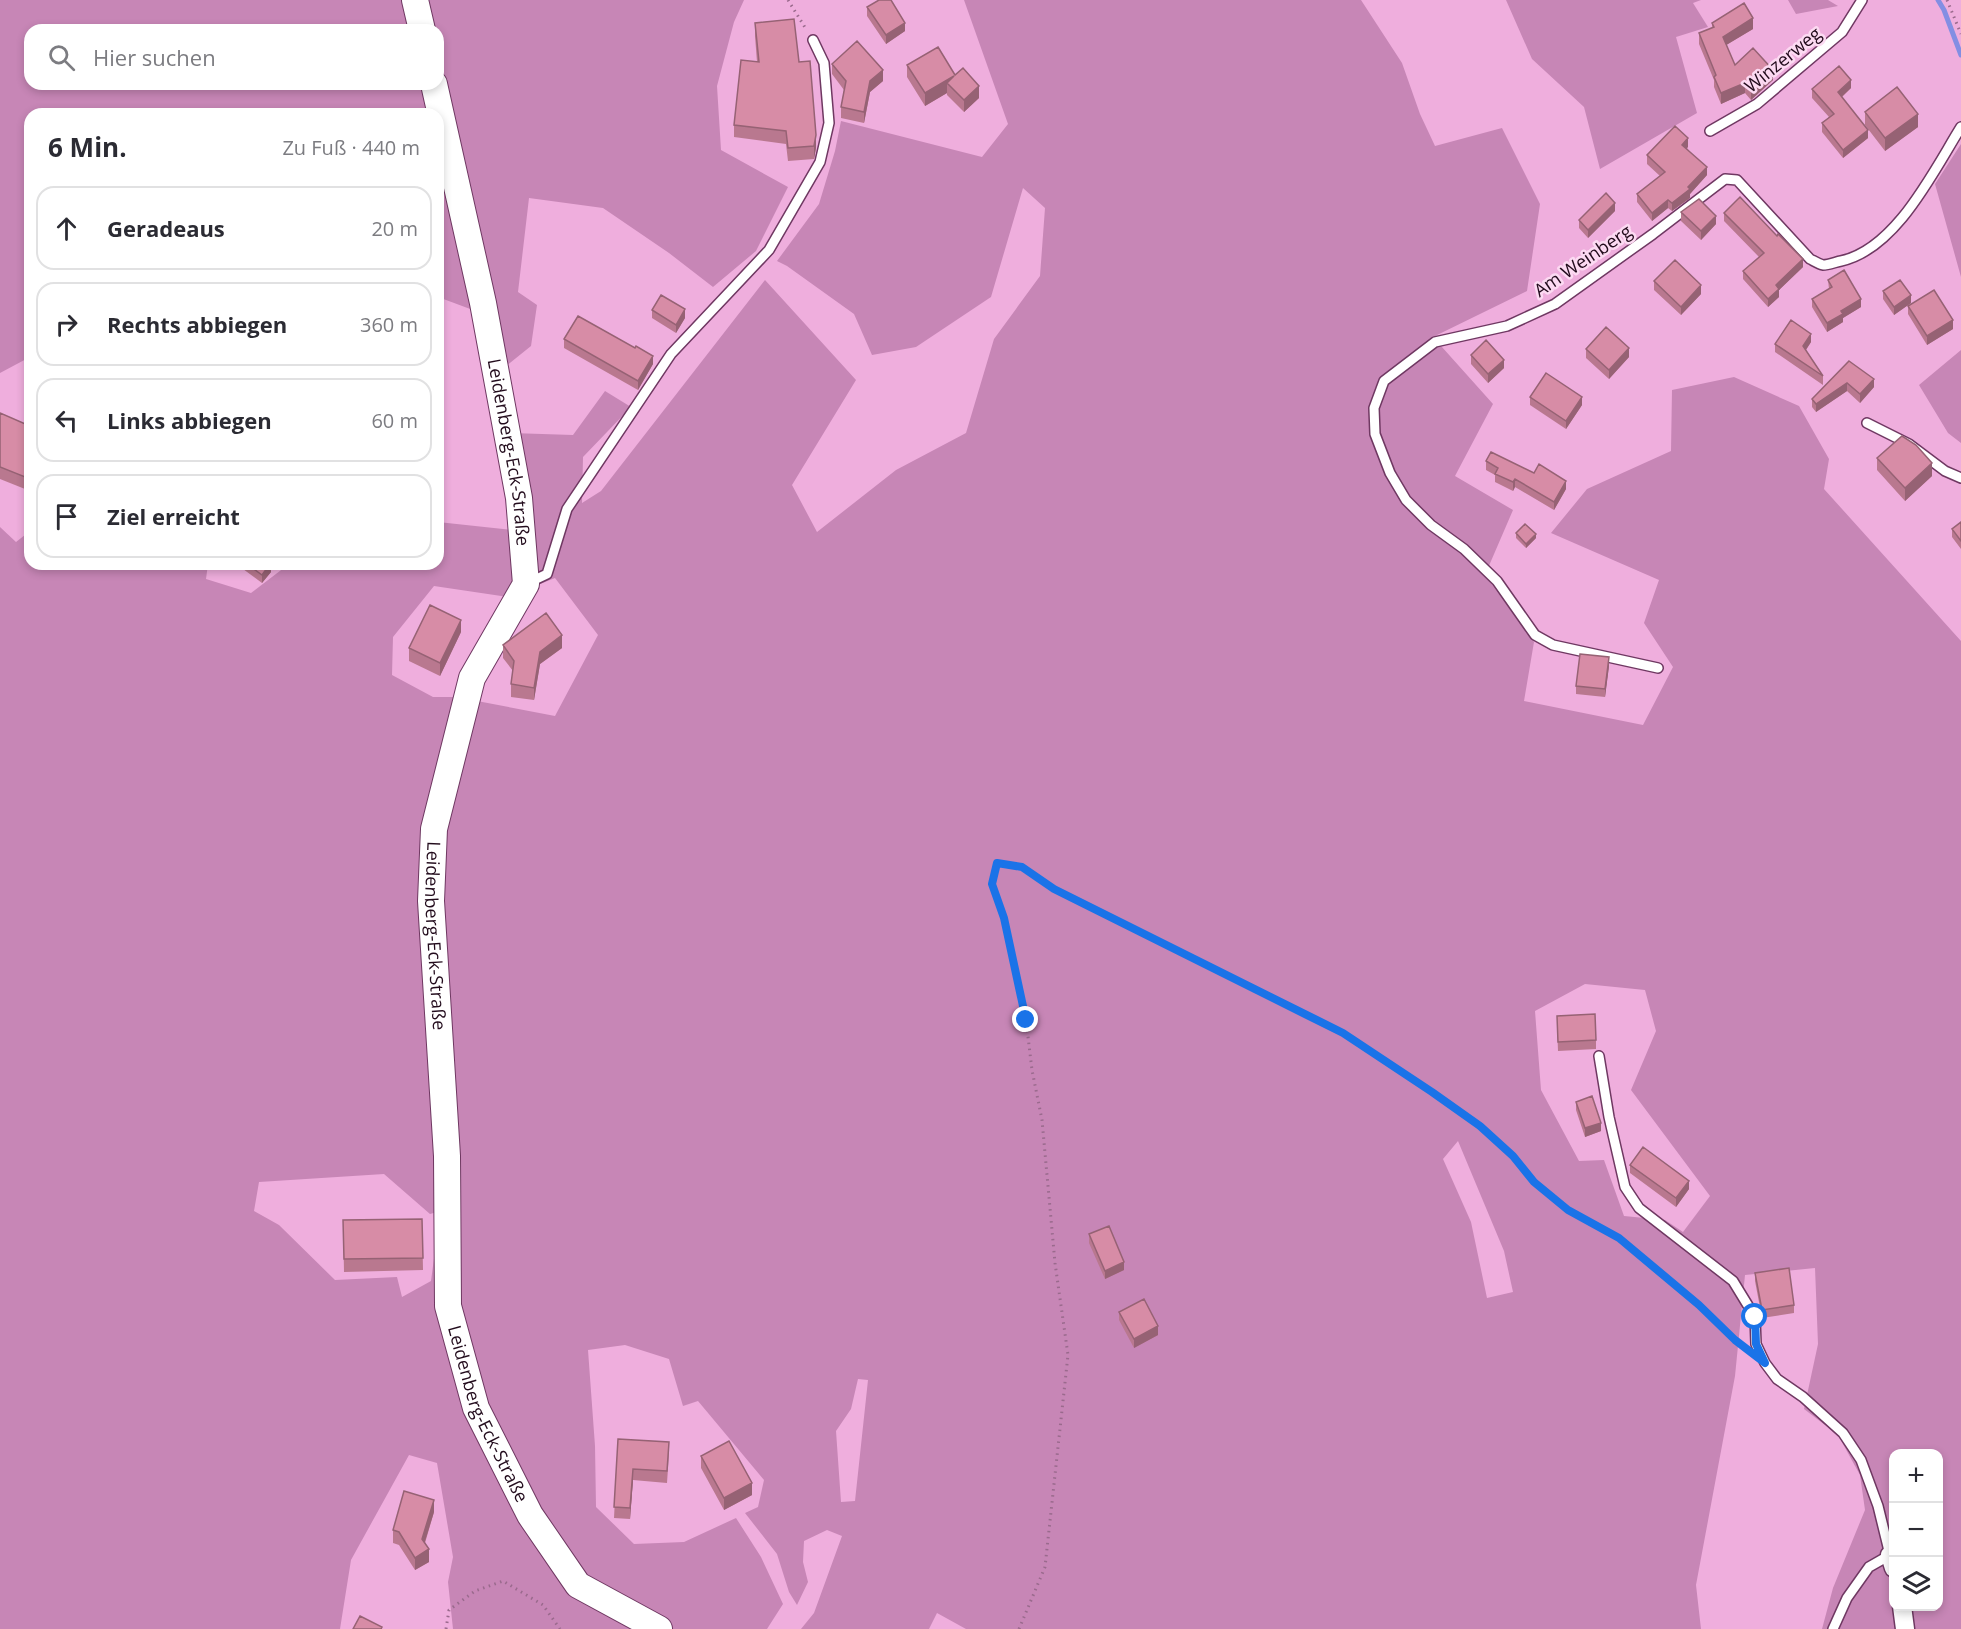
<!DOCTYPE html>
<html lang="de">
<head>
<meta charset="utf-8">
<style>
	body { margin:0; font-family:"Open Sans",sans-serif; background:#f7f7f7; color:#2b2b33 }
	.controls { position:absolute; right:18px; bottom:18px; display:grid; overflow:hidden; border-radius:12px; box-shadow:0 3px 9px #0003 }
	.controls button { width:54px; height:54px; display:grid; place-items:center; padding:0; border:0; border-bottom:2px solid #e1e1e2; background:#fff; color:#2b2b33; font:30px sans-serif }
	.stop { position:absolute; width:18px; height:18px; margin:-14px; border:4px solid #1a73e8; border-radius:50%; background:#fff }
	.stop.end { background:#1a73e8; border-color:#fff; box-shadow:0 2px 6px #0008 }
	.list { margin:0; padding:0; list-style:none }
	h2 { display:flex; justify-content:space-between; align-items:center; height:78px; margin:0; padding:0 24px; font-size:26px }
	h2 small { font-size:20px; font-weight:400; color:#7c7c81 }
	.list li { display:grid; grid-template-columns:39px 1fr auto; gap:18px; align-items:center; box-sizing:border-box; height:84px; margin:0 12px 12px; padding:0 12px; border:2px solid #e1e1e2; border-radius:18px }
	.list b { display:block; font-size:22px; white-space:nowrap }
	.list em { font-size:20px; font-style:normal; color:#7c7c81 }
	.icon { flex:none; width:33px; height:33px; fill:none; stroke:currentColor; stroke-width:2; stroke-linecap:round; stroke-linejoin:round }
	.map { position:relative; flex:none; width:1961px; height:1629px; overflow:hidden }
	.search { position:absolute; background:#fff; box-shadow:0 3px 9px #0003; left:24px; top:24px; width:420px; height:66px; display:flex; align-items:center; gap:15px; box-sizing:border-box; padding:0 21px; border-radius:18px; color:#7c7c81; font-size:22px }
	.panel { position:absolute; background:#fff; box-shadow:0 3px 9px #0003; left:24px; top:108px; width:420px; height:462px; border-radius:18px }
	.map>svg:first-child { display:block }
	.green { fill:#c786b6; fill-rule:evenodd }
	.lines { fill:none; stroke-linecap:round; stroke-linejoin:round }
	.stream { stroke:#838ee3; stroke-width:5 }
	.lane-casing { stroke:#6f3862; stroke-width:12 }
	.street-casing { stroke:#6f3862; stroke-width:21 }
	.secondary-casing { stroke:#6f3862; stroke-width:28 }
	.path { stroke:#9a6a8d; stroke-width:3; stroke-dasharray:1.5 4.5; stroke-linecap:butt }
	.lane { stroke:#fff; stroke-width:9 }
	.street { stroke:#fff; stroke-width:18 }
	.secondary { stroke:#fff; stroke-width:26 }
	.wall { fill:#b9788f }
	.shaded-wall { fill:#966274 }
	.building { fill:#d78ca6; stroke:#966274; stroke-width:1.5 }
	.route { stroke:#1a73e8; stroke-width:8 }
	.labels { text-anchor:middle; stroke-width:5; stroke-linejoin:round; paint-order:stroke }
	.street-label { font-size:18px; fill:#220b1c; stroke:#fcdaf2 }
</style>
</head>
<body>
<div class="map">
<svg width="1961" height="1629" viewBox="0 0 1961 1629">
	<rect width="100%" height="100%" fill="#efaedd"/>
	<path class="green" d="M0,0H744L734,22L717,86L721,150L788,187L756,251L713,287L669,253L603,208L529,198L518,292L537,305L531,346L501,370L489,316L438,297V114H30V357L0,373ZM30,30H438V84H30Z
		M964,0H1361L1402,63L1420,114L1435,146L1502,128L1540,204L1527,291L1433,337L1493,404L1455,476L1513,510L1485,575L1534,642L1524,701L1643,725L1673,667L1644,623L1659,580L1551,533L1587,489L1671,451L1672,390L1734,377L1799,406L1829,459L1824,489L1961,641V1629H1822L1833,1588L1865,1510L1860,1475L1838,1435L1804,1409L1818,1344L1815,1268L1745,1275L1735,1376L1696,1585L1701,1629H966L937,1613L929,1629H801L814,1613L842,1536L827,1530L804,1541L803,1562L808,1582L797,1605L789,1592L777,1554L745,1513L758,1507L764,1480L698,1401L683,1406L669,1359L625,1345L588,1350L595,1446L596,1507L634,1544L684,1542L736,1518L761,1557L783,1604L767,1629H453L448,1582L453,1557L437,1463L409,1455L351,1560L340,1629H0V527L16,542L30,531V564H208L206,579L251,593L289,564H438V522L532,532L511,433L573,435L605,391L631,407L583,457L582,503L601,491L765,280L856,380L792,485L817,532L896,470L966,433L994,339L1040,276L1045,208L1023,188L991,297L916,347L872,355L854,314L787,266L777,261L819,204L835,151L841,121L982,157L1008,124ZM555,578L598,635L555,716L456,697H433L392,675L393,637L434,586L508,597ZM1585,984L1645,990L1656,1031L1631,1090L1710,1196L1683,1232L1665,1220L1624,1216L1604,1160L1579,1161L1541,1090L1535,1011ZM1458,1141L1504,1251L1513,1292L1487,1298L1471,1222L1443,1159ZM384,1174L430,1214L444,1210L445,1248L435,1251L431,1281L402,1297L397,1277L335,1280L279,1225L254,1211L259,1182ZM858,1379L868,1380L855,1501L841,1502L836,1431L851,1409ZM1894,1454H1938V1606H1894Z
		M1506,0H1701L1693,3L1708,27L1676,37L1697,113L1600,169L1584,107L1532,59Z
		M1788,0H1828L1838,6L1796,14Z
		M1961,144V277L1935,184Z
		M1961,350V443L1948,433L1919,385Z"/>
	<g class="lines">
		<path class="stream" d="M1938,0L1944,10L1961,55"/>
		<g class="lane-casing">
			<path id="lane" d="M1710,131L1757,104L1842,32L1862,0
				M1867,423L1909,444L1945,471L1961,478
				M528,583L547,574L567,509L671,354L769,250L820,162L829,123L824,63L813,40
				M1658,668L1553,645L1535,635L1497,581L1464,549L1431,525L1406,500L1390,473L1375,434L1374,408L1384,381L1435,342L1507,326L1555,304L1653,234L1725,179L1737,180L1810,259C1814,261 1819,264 1823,265C1828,265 1836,262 1841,261C1896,249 1933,172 1961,127
				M1599,1056L1609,1117L1625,1187L1639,1208L1733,1281L1755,1317L1756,1344L1765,1363L1777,1379L1803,1397L1843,1433L1861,1460L1878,1506L1890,1555L1869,1567L1847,1598L1833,1629"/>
		</g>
		<g class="street-casing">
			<path id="street" d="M1890,1555L1894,1568
				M1902,1606L1905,1629"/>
		</g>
		<g class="secondary-casing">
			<g id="secondary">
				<path d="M415,0L422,30"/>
				<path id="s1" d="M434,84L483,303L519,498L526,584L472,678L434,829L431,901L447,1156L448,1306L476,1408L530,1515L578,1585L659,1629"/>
			</g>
		</g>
		<path class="path" d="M788,0L806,29
			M1947,0L1961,34
			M446,1629L449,1610L475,1591L503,1581L543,1605L560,1629
			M1019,1629L1045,1567L1068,1355L1055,1263L1042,1120L1032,1070L1026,1020L1004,918L992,884L997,863L1022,867L1054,889L1343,1033L1432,1092L1480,1127L1513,1156L1534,1182L1568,1210L1619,1238L1699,1305L1743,1346"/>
		<use href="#lane" class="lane"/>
		<use href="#street" class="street"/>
		<use href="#secondary" class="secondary"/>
	</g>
	<path class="wall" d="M867,7L905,31L886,44L867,16Z
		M755,23L799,62L816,148L814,159L788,161L786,144L734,137V125L757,62L755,36Z
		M1712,23L1753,29L1726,45L1735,65L1773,80L1751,100L1745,93L1721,104L1714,87V80L1699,44V33L1712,28Z
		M832,64L883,81L870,92L864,123L841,118V107L844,90L832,74Z
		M907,65L955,75L979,98L964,112L947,95V93L925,106L907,77Z
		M1851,88L1842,97L1868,138L1843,158L1822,132V123L1829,117L1812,98V89Z
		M1865,112L1918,127L1885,151L1865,125Z
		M1688,147L1687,148L1707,175L1690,194V198L1672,211L1668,208L1652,221L1637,202V194L1660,176L1647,164V155Z
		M1615,211L1588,238L1579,228V220Z
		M1681,212L1716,224L1701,240L1681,221Z
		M1724,213L1803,267L1779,290V297L1768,307L1743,279V271L1759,257L1724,221Z
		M1828,280L1861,307L1843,318V322L1827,332L1812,307V299L1829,289Z
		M1654,281L1701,294L1681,315L1654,290Z
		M1883,291L1911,303L1894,315L1883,299Z
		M1908,306L1953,329L1927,345L1908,314Z
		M652,310L685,318L676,333L652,318Z
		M564,339L653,364L638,390L564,348Z
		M1811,342L1806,350L1823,376V385L1775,352V344Z
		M1586,349L1629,357L1609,379L1586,358Z
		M1471,355L1504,368L1488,383L1471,364Z
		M1849,361L1874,387L1860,403L1847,391L1816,412L1812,407V399Z
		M1530,397L1582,405L1566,429L1530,405Z
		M0,413L30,426V491L0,479Z
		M1877,458L1932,476L1905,501L1877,470Z
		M1486,461L1566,489L1554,510L1515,487L1513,491L1495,482V475L1486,470Z
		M1961,522V549L1952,537V529Z
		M1516,533L1536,538L1526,548L1516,538Z
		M243,564H271V572L262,583L243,569Z
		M461,632L440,676L409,661V648Z
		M503,645L562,648L540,664L534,700L511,697V684L513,671L503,658Z
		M1609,666L1605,697L1576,694V686Z
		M1557,1024L1596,1040V1049L1558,1051Z
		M1576,1102L1601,1131L1585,1137L1576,1110Z
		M1630,1165L1689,1189L1676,1207L1630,1173Z
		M422,1219L423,1270L344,1272L343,1220Z
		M1089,1234L1124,1270L1105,1279L1089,1243Z
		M1755,1273L1794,1305V1313L1762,1318L1755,1281Z
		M1119,1312L1158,1335L1134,1348L1119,1320Z
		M618,1439L669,1453L667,1483L633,1480L630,1519L614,1518Z
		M701,1456L752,1495L724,1510L701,1468Z
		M434,1512L425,1543L429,1562L415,1570L399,1545L393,1543V1530Z"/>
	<path class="shaded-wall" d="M1753,18V29L1723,47V37Z
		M905,23V31L886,44V35Z
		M883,70V81L870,92L864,123V112L870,81Z
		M1773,70V80L1751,100V89Z
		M954,76L947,83V93L925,106V93Z
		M1851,80V88L1838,100V92Z
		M1745,83V93L1721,104V93Z
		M979,86V98L964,112V100Z
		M1918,114V127L1885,151V138Z
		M1868,130V138L1843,158V150Z
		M816,135V148L814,159V146Z
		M1688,138V147L1682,153V145Z
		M1707,167V175L1690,194V198L1672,211V203Z
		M1668,200V208L1652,221V213Z
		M1615,203V211L1588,238V230Z
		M1716,216V224L1701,240V231Z
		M1803,259V267L1779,290V297L1768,307V299L1776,285Z
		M1701,285V294L1681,315V307Z
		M1911,295V303L1894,315V307Z
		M1861,299V307L1843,318V322L1827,332V323L1841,311Z
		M685,309V318L676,333V325Z
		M1953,320V329L1927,345V336Z
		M1811,334V342L1803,354V346Z
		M1629,348V357L1609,379V370Z
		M653,356V364L638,390V381Z
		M1504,360V368L1488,383V374Z
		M1874,379V387L1860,403V394Z
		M1847,383V391L1816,412V404Z
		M1582,397V405L1566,429V421Z
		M1932,463V476L1905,501V488Z
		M1515,479V487L1513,491V482Z
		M1566,481V489L1554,510V502Z
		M1536,534V538L1526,548V544Z
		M270,564L271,572L262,583V575Z
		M461,620V632L440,676V663Z
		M562,635V648L540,664L534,700V688L540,652Z
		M1609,657V666L1605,697V689Z
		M1601,1123V1131L1585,1137V1128Z
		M1689,1181V1189L1676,1207V1198Z
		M1124,1262V1270L1105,1279V1271Z
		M1158,1326V1335L1134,1348V1339Z
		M633,1469V1480L630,1519V1508Z
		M752,1483V1495L724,1510V1498Z
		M434,1500V1512L422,1551V1539Z
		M429,1549V1562L415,1570V1558Z"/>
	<path class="building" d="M879,0H891L905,23L886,35L867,7Z
		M1744,3L1753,18L1723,37L1735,65L1753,48L1773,70L1751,89L1745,83L1721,93L1714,77L1716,75L1699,33L1714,27L1712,23Z
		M794,19L799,62L810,61L816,135L814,146L788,148L786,131L734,125L741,60L759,62L755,23Z
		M857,41L883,70L870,81L864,112L841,107L846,81L832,64Z
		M938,47L955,75L963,68L979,86L964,100L947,83L954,76L925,93L907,65Z
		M1839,66L1851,80L1838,92L1868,130L1843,150L1822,123L1834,114L1812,89Z
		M1897,87L1918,114L1885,138L1865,112Z
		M1675,126L1688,138L1682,145L1707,167L1688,187L1690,189L1672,203L1668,200L1652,213L1637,194L1665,172L1647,155Z
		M1606,193L1615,203L1588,230L1579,220Z
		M1740,197L1777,236L1778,234L1803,259L1776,285L1779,289L1768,299L1743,271L1764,253L1724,213Z
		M1699,199L1716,216L1701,231L1681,212Z
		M1675,260L1701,285L1681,307L1654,281Z
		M1844,270L1861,299L1841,311L1843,314L1827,323L1812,299L1832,287L1828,280Z
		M1900,280L1911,295L1894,307L1883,291Z
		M1934,290L1953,320L1927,336L1908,306Z
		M661,295L685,309L676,325L652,310Z
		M578,316L635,348L636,346L653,356L638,381L564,339Z
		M1791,320L1811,334L1803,346L1823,376L1775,344Z
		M1606,327L1629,348L1609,370L1586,349Z
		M1486,340L1504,360L1488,374L1471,355Z
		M1849,361L1874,379L1860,394L1847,383L1816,404L1812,399Z
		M1546,373L1582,397L1566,421L1530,397Z
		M0,413L30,426V479L0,467Z
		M1902,436L1916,445L1932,463L1905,488L1877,458Z
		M1491,452L1534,473L1539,464L1566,481L1554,502L1515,479L1513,482L1495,474L1498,468L1486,461Z
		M1961,522V541L1952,529Z
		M1525,524L1536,534L1526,544L1516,533Z
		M247,564H270L262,575Z
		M430,605L461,620L440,663L409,648Z
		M546,613L562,635L540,652L534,688L511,684L514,661L503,645Z
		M1580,654L1609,657L1605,689L1576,686Z
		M1595,1014L1596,1040L1558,1042L1557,1016Z
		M1592,1096L1601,1123L1585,1128L1576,1102Z
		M1643,1147L1689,1181L1676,1198L1630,1165Z
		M422,1219L423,1258L344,1259L343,1220Z
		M1109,1226L1124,1262L1105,1271L1089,1234Z
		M1789,1268L1794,1305L1762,1310L1755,1273Z
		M1144,1299L1158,1326L1134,1339L1119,1312Z
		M618,1439L669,1442L667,1471L633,1469L630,1508L614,1507Z
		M729,1441L752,1483L724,1498L701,1456Z
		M404,1491L434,1500L422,1539L429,1549L415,1558L399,1532L393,1530Z
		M360,1616L382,1627L381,1629H353Z"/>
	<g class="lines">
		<path class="route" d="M1026,1020L1004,918L992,884L997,863L1022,867L1054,889L1343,1033L1432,1092L1480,1126L1513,1156L1534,1182L1568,1210L1619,1238L1699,1305L1735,1340L1765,1363L1756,1344L1755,1317"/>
	</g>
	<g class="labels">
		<g class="street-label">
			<text transform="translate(1783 60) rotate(-39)" y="6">Winzerweg</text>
			<text transform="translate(1583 261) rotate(-34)" y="6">Am Weinberg</text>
			<text dy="6" stroke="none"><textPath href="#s1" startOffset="376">Leidenberg-Eck-Straße</textPath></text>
			<text dy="6" stroke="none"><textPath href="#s1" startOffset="880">Leidenberg-Eck-Straße</textPath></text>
			<text dy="6" stroke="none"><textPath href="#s1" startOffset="1366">Leidenberg-Eck-Straße</textPath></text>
		</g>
	</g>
</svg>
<div class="controls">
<button>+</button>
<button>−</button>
<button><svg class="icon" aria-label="layers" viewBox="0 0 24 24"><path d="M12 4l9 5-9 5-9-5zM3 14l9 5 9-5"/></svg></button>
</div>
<div class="stop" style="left:1755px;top:1317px"></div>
<div class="stop end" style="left:1026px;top:1020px"></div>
<div class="search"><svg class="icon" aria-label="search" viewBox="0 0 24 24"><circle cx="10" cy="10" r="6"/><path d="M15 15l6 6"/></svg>Hier suchen</div>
<section class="panel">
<h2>6 Min.<small>Zu Fuß · 440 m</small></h2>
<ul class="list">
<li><svg class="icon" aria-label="ahead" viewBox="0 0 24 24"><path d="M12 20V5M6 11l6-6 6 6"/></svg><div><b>Geradeaus</b></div><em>20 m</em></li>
<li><svg class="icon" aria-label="right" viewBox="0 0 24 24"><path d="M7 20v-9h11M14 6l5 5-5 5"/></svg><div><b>Rechts abbiegen</b></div><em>360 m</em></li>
<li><svg class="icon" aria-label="left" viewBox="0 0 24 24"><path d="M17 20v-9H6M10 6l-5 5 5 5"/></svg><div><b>Links abbiegen</b></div><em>60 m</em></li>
<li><svg class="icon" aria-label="arrive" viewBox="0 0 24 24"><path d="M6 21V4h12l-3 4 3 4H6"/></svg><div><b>Ziel erreicht</b></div></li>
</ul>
</section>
</div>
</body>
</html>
